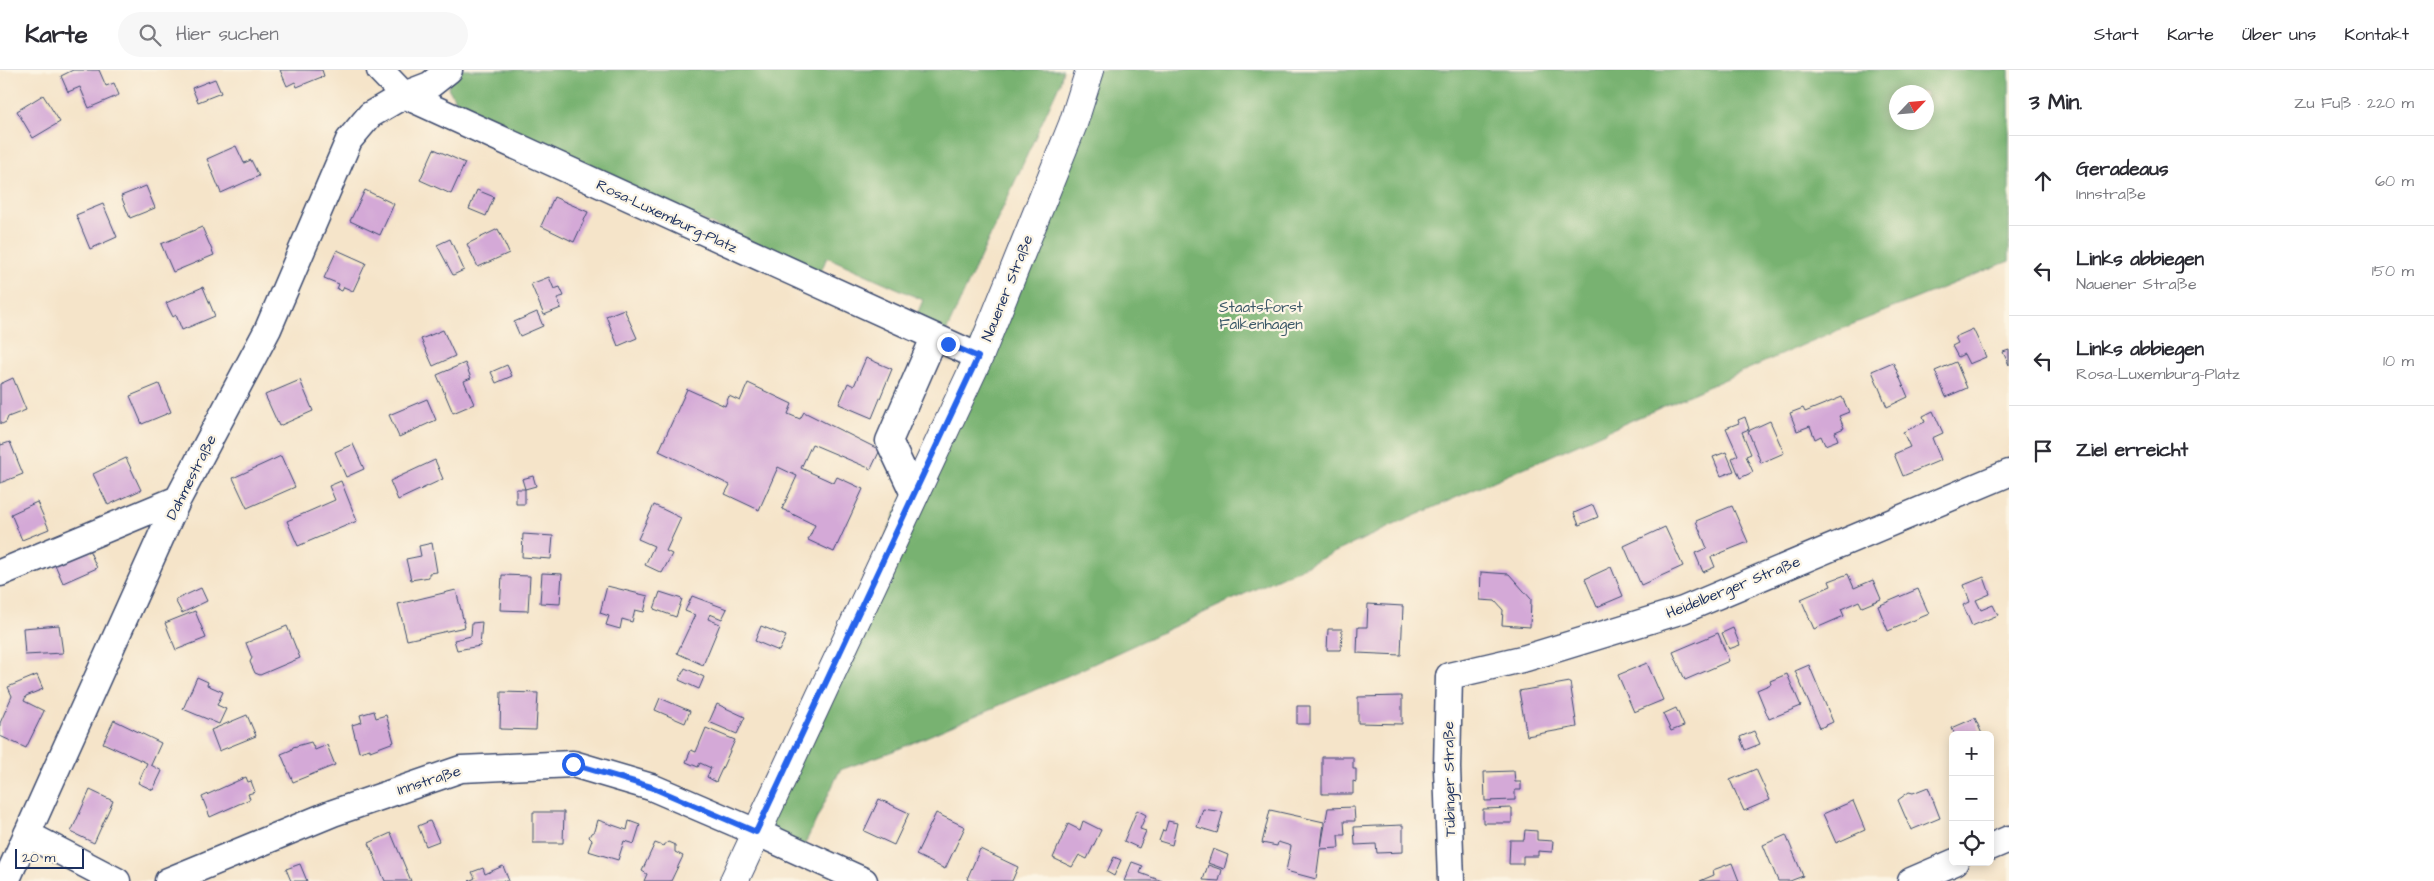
<!DOCTYPE html>
<html lang="de">
<head>
<meta charset="utf-8">
<style>
	body { margin:0; font-family:"Architects Daughter",sans-serif; background:#f7f7f7; color:#2b2b33 }
	.controls { position:absolute; right:15px; bottom:15px; display:grid; overflow:hidden; border-radius:8px; box-shadow:0 2px 12px #0003 }
	.controls button { width:45px; height:45px; display:grid; place-items:center; padding:0; border:0; border-bottom:1px solid #e1e1e2; background:#fff; color:#2b2b33; font:25px sans-serif }
	.compass { position:absolute; left:1889px; top:15px; width:45px; height:45px; border-radius:50%; background:#fff; box-shadow:0 2px 12px #0003; rotate:64deg }
	.scale { position:absolute; left:15px; bottom:12px; width:69px; box-sizing:border-box; padding-left:5px; border:2px solid #1b2f5e; border-top:0; font-size:14px; line-height:18px; white-space:nowrap; color:#1b2f5e; -webkit-text-stroke:4px #fcf5e5; paint-order:stroke }
	.stop { position:absolute; width:15px; height:15px; margin:-11px; border:4px solid #2563eb; border-radius:50%; background:#fff }
	.stop.end { background:#2563eb; border-color:#fff; box-shadow:0 1px 5px #0008 }
	.list { margin:0; padding:0; list-style:none }
	h2 { display:flex; justify-content:space-between; align-items:center; height:65px; margin:0; padding:0 20px; font-size:21px }
	h2 small { font-size:16px; font-weight:400; color:#7c7c81 }
	.list li { display:grid; grid-template-columns:32px 1fr auto; gap:15px; align-items:center; box-sizing:border-box; height:90px; padding:0 20px; border-top:1px solid #e1e1e2 }
	.list b { display:block; font-size:19px; white-space:nowrap }
	.list p { margin:0; font-size:16px; white-space:nowrap; color:#7c7c81 }
	.list em { font-size:16px; font-style:normal; color:#7c7c81 }
	.icon { flex:none; width:28px; height:28px; fill:none; stroke:currentColor; stroke-width:2; stroke-linecap:round; stroke-linejoin:round }
	.map { position:relative; flex:none; width:2009px; height:811px; overflow:hidden }
	header { display:flex; align-items:center; gap:30px; box-sizing:border-box; height:70px; padding:0 25px; background:#fff; border-bottom:1px solid #e1e1e2 }
	header strong { font-size:24px }
	nav { display:flex; gap:28px; margin-inline-start:auto; font-size:18px }
	.search { width:350px; height:45px; background:#f7f7f7; display:flex; align-items:center; gap:12px; box-sizing:border-box; padding:0 18px; border-radius:28px; color:#7c7c81; font-size:19px }
	main { display:flex }
	aside { flex:1; background:#fff }
	.map>svg:first-child { display:block }
	.forest { fill:#78b271; stroke:#4a7068; fill-rule:evenodd }
	.building { fill:#d4a9d7 }
	.lines { fill:none; stroke-linecap:round; stroke-linejoin:round }
	.minor-casing { stroke:#3c4a6e; stroke-width:29 }
	.major-casing { stroke:#3c4a6e; stroke-width:30 }
	.minor { stroke:#fff; stroke-width:26 }
	.major { stroke:#fff; stroke-width:28 }
	.route { stroke:#2563eb; stroke-width:6 }
	.labels { text-anchor:middle; stroke-width:4.5; stroke-linejoin:round; paint-order:stroke }
	.street-label { font-size:15px; fill:#1b2f5e; stroke:#fcf5e5 }
	.park-label { font-size:15px; fill:#3a5767; stroke:#fcf5e5 }
</style>
</head>
<body>
<header>
<strong>Karte</strong>
<div class="search"><svg class="icon" aria-label="search" viewBox="0 0 24 24"><circle cx="10" cy="10" r="6"/><path d="M15 15l6 6"/></svg>Hier suchen</div>
<nav><a>Start</a><a>Karte</a><a>Über uns</a><a>Kontakt</a></nav>
</header>
<main>
<div class="map">
<svg width="2009" height="811" viewBox="0 0 2009 811">
	<rect width="100%" height="100%" fill="#fcf5e5"/>
	<filter id="ink" filterUnits="userSpaceOnUse"><feTurbulence type="fractalNoise" baseFrequency=".02" numOctaves="2"/><feDisplacementMap in="SourceGraphic" scale="10" xChannelSelector="R" yChannelSelector="G"/><feConvolveMatrix kernelMatrix="1 2 1 2 8 2 1 2 1" color-interpolation-filters="sRGB"/></filter>
	<filter id="wash" filterUnits="userSpaceOnUse"><feTurbulence type="fractalNoise" baseFrequency=".0096" numOctaves="4" result="noise"/><feDisplacementMap in="SourceGraphic" scale="20" xChannelSelector="R" yChannelSelector="G"/><feGaussianBlur stdDeviation="1.12" result="paint"/><feColorMatrix in="noise" values="0 0 0 0 0 0 0 0 0 0 0 0 0 0 0 0 0 1.4 0 .05"/><feComposite in="paint" operator="in"/></filter>
	<g filter="url(#wash)">
		<rect width="100%" height="100%" fill="#f5e4c9"/>
		<path class="forest" d="M455,0H1063L1060,13L946,262L915,249L923,230L827,187L820,204L461,39L448,18Z
			M1090,0H2009V191L1821,267L1396,454L1067,606L896,680L840,700L801,782L756,762ZM1896,22H1926V52H1896Z"/>
		<g id="blocks">
			<path class="building" d="M73,0H99L106,16L114,13L119,25L89,38L80,17L68,22L61,6Z
				M280,0H322L324,6L297,17L295,12L287,16Z
				M215,9L221,23L198,32L192,18Z
				M43,25L60,52L33,68L17,41Z
				M236,76L244,93L251,90L259,106L221,123L207,89Z
				M434,79L465,93L451,124L420,110Z
				M146,116L155,138L130,148L121,126Z
				M365,120L394,134L380,165L350,151Z
				M477,120L494,127L486,146L469,139Z
				M554,127L588,142L574,172L541,156Z
				M103,134L117,167L90,179L76,145Z
				M202,157L214,185L173,202L161,174Z
				M498,159L509,183L478,197L467,174Z
				M450,169L464,200L453,205L437,175Z
				M337,180L366,193L353,221L344,217L342,221L337,219L339,214L324,208Z
				M549,207L554,219L560,217L564,226L557,228L561,238L544,245L531,214Z
				M203,217L215,246L182,260L176,245L173,247L166,233Z
				M624,239L637,268L618,276L606,246Z
				M537,242L543,256L520,266L514,252Z
				M1973,259L1986,287L1969,294L1964,284L1958,287L1952,276L1958,273L1955,267Z
				M443,260L455,286L433,296L421,269Z
				M2009,280V295L2003,282Z
				M866,288L892,299L872,348L839,334L848,313L854,316Z
				M1893,292L1908,327L1887,337L1872,301Z
				M1956,292L1967,318L1946,327L1935,301Z
				M465,293L471,308L464,311L474,334L453,343L437,305Z
				M507,295L512,306L496,313L491,302Z
				M13,308L26,340L8,347L6,352L2,354L0,353V314Z
				M300,310L313,341L279,356L265,325Z
				M748,313L792,334L788,344L800,349L804,342L880,380L871,399L812,374L801,398L834,413L837,407L863,419L834,482L808,470L815,455L782,439L797,406L778,397L759,440L725,424L730,415L659,381L687,319L725,336L729,326L740,331Z
				M159,314L171,342L142,354L130,326Z
				M1842,327L1849,342L1839,346L1844,358L1835,362L1838,370L1825,375L1821,366L1815,369L1810,356L1797,361L1790,343L1803,338L1805,342Z
				M427,329L436,350L399,367L389,345Z
				M1933,341L1943,363L1932,368L1941,390L1903,406L1894,384L1910,377L1903,362L1925,352L1923,346Z
				M1745,347L1749,359L1742,362L1751,384L1746,386L1753,402L1740,408L1732,388L1738,385L1726,358L1739,353L1738,350Z
				M1770,351L1784,383L1761,393L1748,361Z
				M0,372L1,375L10,372L23,404L0,413Z
				M353,374L364,399L346,407L335,382Z
				M1726,382L1734,401L1721,406L1713,387Z
				M281,386L295,417L247,438L233,408Z
				M126,388L141,420L108,435L93,404Z
				M435,390L443,409L398,430L390,411Z
				M533,406L536,416L525,419L522,409Z
				M341,411L357,451L298,476L287,451L335,430L329,416Z
				M516,419H525V434H516Z
				M37,432L49,459L22,470L11,444Z
				M654,435L681,448L666,481L672,484L662,503L645,495L654,476L638,469Z
				M1593,435L1598,447L1579,455L1574,443Z
				M1732,436L1748,472L1711,487L1715,497L1703,502L1695,483L1707,478L1696,451Z
				M1665,457L1683,496L1641,515L1624,476Z
				M523,464L553,466L551,489L522,487Z
				M432,473L437,502L429,503V507L411,510L406,489L421,486L419,476Z
				M87,475L97,498L63,513L53,490Z
				M1611,497L1623,526L1597,537L1585,509Z
				M1481,502L1509,504L1531,529L1530,557L1502,555L1503,540L1495,531L1480,530Z
				M542,503L562,504L560,534L540,533Z
				M1848,504L1854,518L1873,510L1881,529L1862,537L1859,531L1841,539L1844,546L1814,559L1801,529L1831,516L1829,511Z
				M502,505L530,506L528,541L500,540Z
				M1984,507L1990,524L1976,530L1981,540L1993,535L1998,545L1972,556L1963,535L1970,532L1964,515Z
				M607,516L648,526L644,542L635,540L632,552L622,549L620,559L606,555L609,546L600,543Z
				M201,518L207,531L182,543L175,530Z
				M1918,519L1929,544L1888,561L1878,536Z
				M456,520L465,557L407,570L398,534Z
				M660,522L682,529L676,547L654,539Z
				M692,526L727,539L722,549L710,544L708,549L720,554L703,595L677,583L695,545L685,541Z
				M1368,534L1403,536L1401,585L1357,583L1358,557H1367Z
				M195,541L206,568L176,580L165,553Z
				M482,552L480,576L457,580L454,570L471,566L472,553Z
				M59,555L63,583L25,585L23,558Z
				M287,556L300,588L260,605L255,603L250,592L252,588L246,573Z
				M761,556L786,566L779,581L755,571Z
				M1733,558L1740,575L1729,579L1722,563Z
				M1328,559H1342L1341,580H1327Z
				M1718,563L1729,591L1685,610L1673,582Z
				M1647,593L1663,630L1634,642L1618,605Z
				M1809,595L1833,652L1820,658L1795,601Z
				M685,598L704,607L699,619L679,610Z
				M1787,604L1801,636L1769,649L1757,620L1771,614L1770,611Z
				M37,605L43,619L26,626L24,631L44,641L26,678L0,666V653L12,626L8,617Z
				M197,607L208,612L207,615L223,622L217,635L226,639L219,654L183,639Z
				M1570,612L1577,657L1527,666L1519,621Z
				M501,622L538,623L536,660L500,659Z
				M1402,626V654L1358,653V627Z
				M660,628L690,641L685,653L655,640Z
				M717,634L745,647L737,664L709,652Z
				M1297,636H1310V654H1297Z
				M1676,638L1684,656L1671,661L1663,644Z
				M374,641L376,648L386,645L394,672L370,681V679L359,682L352,655L362,652L360,645Z
				M247,645L256,666L219,681L211,660Z
				M1975,648L1982,664L1955,665L1952,658Z
				M114,650L161,673L151,695L162,701L153,720L138,713L147,693L103,673Z
				M706,658L735,670L716,712L707,707L711,698L700,693L698,697L686,692L691,680L696,682Z
				M1754,661L1760,674L1745,680L1740,667Z
				M311,672L315,680L327,675L335,695L293,712L281,684L291,680L293,677Z
				M1322,687H1353V699H1356V712L1353,711V724H1322Z
				M1756,699L1770,730L1744,741L1730,710Z
				M1514,701L1515,712H1521V720H1515V730L1485,731L1484,702Z
				M246,707L248,712L251,711L255,722L248,724L250,729L210,747L202,727Z
				M1928,717L1940,748L1911,760L1898,730L1909,722L1913,723Z
				M90,720L113,731L94,773L71,762Z
				M879,729L909,743L894,775L864,761Z
				M1853,731L1865,760L1836,773L1823,744Z
				M1354,737L1355,751H1344L1345,765H1338L1339,778L1320,779L1316,809L1286,801L1291,776L1278,772L1277,776L1262,773L1270,740L1324,752L1321,777L1328,738Z
				M1512,738V753H1483V739Z
				M1203,739L1223,742L1217,763L1197,757Z
				M1137,740L1146,745L1140,759L1146,761L1139,778L1124,771Z
				M533,742H564L563,773H533Z
				M936,743L965,757L945,799L916,785Z
				M598,750L627,760L629,751L640,755L634,774L624,771L618,790L588,781L592,770L589,767L591,763L595,761Z
				M430,751L439,771L426,776L418,756Z
				M1083,751L1101,760L1087,789L1079,785L1072,797L1053,788L1068,754L1080,760Z
				M1168,751L1177,753L1172,775L1159,771L1163,760L1165,761Z
				M1403,755V782L1377,783L1376,774L1355,775L1354,757Z
				M1525,760L1537,761V770L1553,771L1552,782L1538,781V786H1523V794H1509L1510,770H1524Z
				M391,763L411,811H385L369,773Z
				M1786,765L1803,806L1790,811H1778L1763,775Z
				M668,772L675,775V782L683,786L671,811H644L647,804L642,801L655,773L663,776Z
				M980,779L1018,797L1012,811H972L967,809Z
				M1213,779L1228,785L1224,799L1208,793Z
				M1114,787L1121,790L1114,806L1107,802Z
				M1132,792L1143,796L1140,803L1162,811H1124Z
				M1732,793L1739,811H1700L1714,805L1713,800Z
				M300,794L307,811H291L286,799Z
				M1208,795L1222,800L1219,811L1203,810Z
				M503,796L509,811H469L475,808L472,802L483,798L485,804Z"/>
		</g>
	</g>
	<g filter="url(#ink)">
		<use href="#blocks" fill-opacity="0" stroke="#3c4a6e" stroke-width="1"/>
		<g class="lines">
			<g class="minor-casing">
				<path id="minor" d="M449,0L430,15L404,25L979,287
					M914,424L889,371L934,268
					M0,503L178,429
					M27,764L117,811
					M1990,777L2009,769
					M6,811L178,429L268,259L349,70L370,45L404,25L380,0
					M168,811L333,743L461,699L573,694L651,717L756,762L864,811
					M1451,811L1447,698L1449,606L1526,588L1683,540L2009,403
					M1911,811L1955,792"/>
			</g>
			<g class="major-casing">
				<path id="major" d="M734,811L979,287L1073,54L1090,0"/>
			</g>
			<use href="#minor" class="minor"/>
			<use href="#major" class="major"/>
		</g>
	</g>
	<g class="lines" filter="url(#ink)">
		<path class="route" d="M573,694L651,717L756,762L978,287L948,274"/>
	</g>
	<g class="labels">
		<g class="street-label">
			<text transform="translate(667 146) rotate(25)" y="5">Rosa-Luxemburg-Platz</text>
			<text transform="translate(1007 218) rotate(-68)" y="5">Nauener Straße</text>
			<text transform="translate(191 407) rotate(-63)" y="5">Dahmestraße</text>
			<text transform="translate(1733 517) rotate(-22)" y="5">Heidelberger Straße</text>
			<text transform="translate(1449 709) rotate(-91)" y="5">Tübinger Straße</text>
			<text transform="translate(429 710) rotate(-18)" y="5">Innstraße</text>
		</g>
		<g class="park-label">
			<text x="1261" y="242">Staatsforst<tspan x="1261" dy="17">Falkenhagen</tspan></text>
		</g>
	</g>
</svg>
<div class="controls">
<button>+</button>
<button>−</button>
<button><svg class="icon" aria-label="locate" viewBox="0 0 24 24"><circle cx="12" cy="12" r="6"/><path d="M12 2v4M12 18v4M2 12h4M18 12h4"/></svg></button>
</div>
<svg class="compass" viewBox="-18 -18 36 36"><path d="M0-13l5 13h-10z" fill="#e53935"/><path d="M0 13l5-13h-10z" fill="#7c7c81"/></svg>
<div class="scale">20 m</div>
<div class="stop" style="left:573px;top:694px"></div>
<div class="stop end" style="left:948px;top:274px"></div>
</div>
<aside>
<h2>3 Min.<small>Zu Fuß · 220 m</small></h2>
<ul class="list">
<li><svg class="icon" aria-label="ahead" viewBox="0 0 24 24"><path d="M12 20V5M6 11l6-6 6 6"/></svg><div><b>Geradeaus</b><p>Innstraße</p></div><em>60 m</em></li>
<li><svg class="icon" aria-label="left" viewBox="0 0 24 24"><path d="M17 20v-9H6M10 6l-5 5 5 5"/></svg><div><b>Links abbiegen</b><p>Nauener Straße</p></div><em>150 m</em></li>
<li><svg class="icon" aria-label="left" viewBox="0 0 24 24"><path d="M17 20v-9H6M10 6l-5 5 5 5"/></svg><div><b>Links abbiegen</b><p>Rosa-Luxemburg-Platz</p></div><em>10 m</em></li>
<li><svg class="icon" aria-label="arrive" viewBox="0 0 24 24"><path d="M6 21V4h12l-3 4 3 4H6"/></svg><div><b>Ziel erreicht</b></div></li>
</ul>
</aside>
</main>
</body>
</html>
